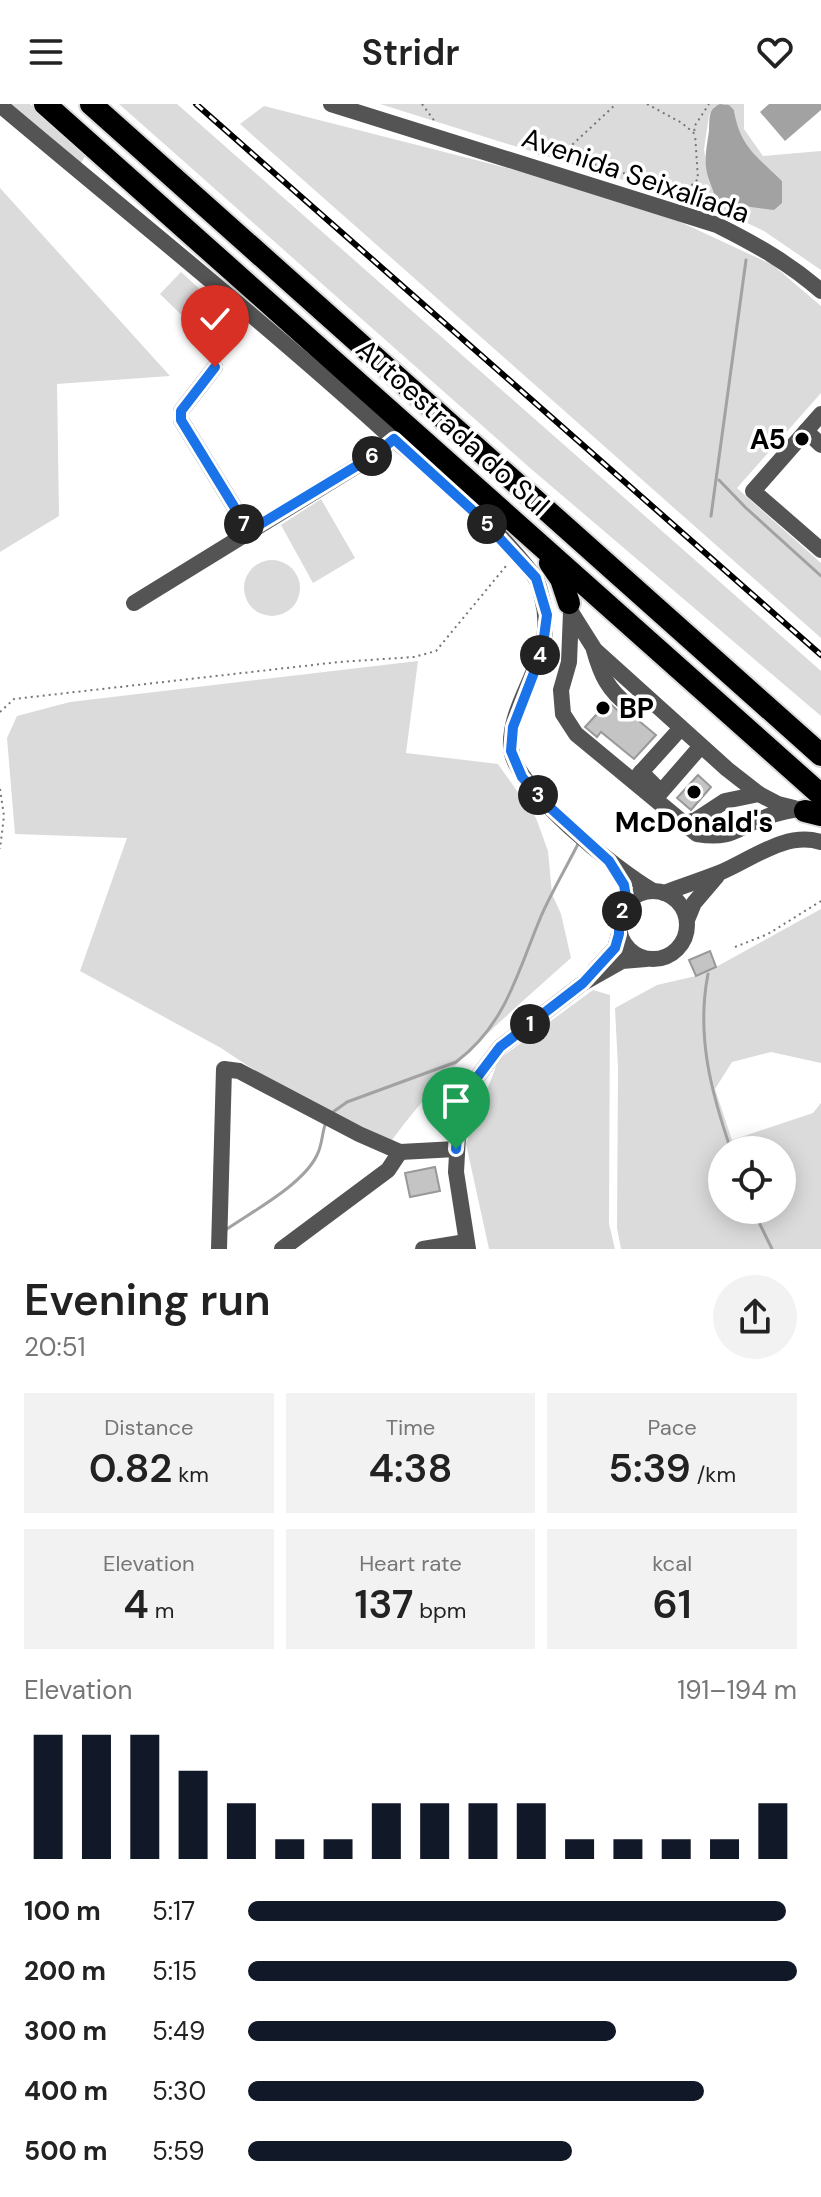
<!DOCTYPE html>
<meta charset="utf-8">
<style>
body{margin:0;font-family:"DM Sans",sans-serif;background:#f2f2f2;color:#222;height:100vh;display:flex;flex-direction:column;font-size:30px;white-space:nowrap}
*{box-sizing:border-box;margin:0}
p{font-size:26px;color:#767676}
.icon{flex:none;width:44px;height:44px;fill:none;stroke:currentColor;stroke-width:2;stroke-linecap:round;stroke-linejoin:round}
.map{position:relative;height:1145px;overflow:hidden}
.panel{display:flex;flex-direction:column;background:#fff;flex:1}
.panel>*{flex:none}
.tools{position:absolute;left:708px;top:1032px;display:grid;gap:16px}
.tools a{display:grid;place-items:center;width:88px;height:88px;border-radius:50%;background:#fff;box-shadow:0 4px 20px #0003;font-size:40px}
.pin{position:absolute;display:grid;place-items:center;width:68px;height:68px;color:#fff;margin:-82px -34px;border-radius:50% 50% 50% 0;rotate:-45deg;box-shadow:0 0 8px #0007}
.pin .icon{rotate:45deg}
.km{position:absolute;width:40px;height:40px;margin:-20px;border-radius:50%;background:#222;color:#fff;font-size:22px;line-height:40px;text-align:center}
.round{display:grid;place-items:center;flex:none;width:84px;height:84px;border-radius:42px;background:#f2f2f2}
.headline{display:flex;align-items:center;justify-content:space-between;height:136px;padding:0 24px}
h1{font-size:44px;font-weight:600;line-height:60px}
.metrics{display:grid;grid-template-columns:repeat(3,1fr);gap:12px;height:136px;padding:8px 24px}
.metrics div{display:grid;align-content:center;border-radius:0px;background:#f2f2f2;text-align:center}
.metrics b{font-size:40px;font-weight:600}
.metrics small{font-size:22px;font-weight:400}
.metrics p{font-size:22px}
.chart{height:224px;padding:16px 24px}
.chart p{display:flex;justify-content:space-between}
.chart svg{width:100%;height:144px;margin-top:8px;stroke:#111827;stroke-width:6}
ul{padding:0 24px;list-style:none;font-size:26px}
li{display:grid;grid-template-columns:128px 96px 1fr;align-items:center;height:60px}
li i{height:20px;border-radius:10px;background:#111827}
header{display:flex;justify-content:space-between;align-items:center;height:104px;padding:0 24px;background:#fff;font-size:36px;font-weight:600}
.map>svg:first-child{display:block}
.green{fill:#dbdbdb;fill-rule:evenodd}
.water{fill:#a2a2a2}
.lines{fill:none;stroke-linecap:round;stroke-linejoin:round}
.stream{stroke:#a2a2a2;stroke-width:3}
.building{fill:#c4c4c4;stroke:#989898;stroke-width:2}
.highway-casing{stroke:#dbdbdb;stroke-width:26}
.path{stroke:#767676;stroke-width:2;stroke-dasharray:2 4;stroke-linecap:butt}
.minor{stroke:#545454;stroke-width:16}
.highway{stroke:#000;stroke-width:22}
.rail-casing{stroke:#000;stroke-width:6}
.rail{stroke:#fff;stroke-width:3;stroke-dasharray:9;stroke-linecap:butt}
.route-casing{stroke:#fff;stroke-width:16}
.route{stroke:#1a73e8;stroke-width:10}
.poi-dot{fill:#000;stroke:#fff;stroke-width:3}
.labels{text-anchor:middle;stroke-width:7;stroke-linejoin:round;paint-order:stroke}
.street-label{font-size:28px;fill:#000;stroke:#fff}
.poi-label{font-size:28px;font-weight:bold;fill:#000;stroke:#fff;text-anchor:end}
</style>
<header><svg class="icon" aria-label="menu" viewBox="0 0 24 24"><path d="M4 6h16M4 12h16M4 18h16"/></svg>Stridr<svg class="icon" aria-label="heart" viewBox="0 0 24 24"><path d="M12 20l-8-8c-3-5 5-10 8-4 3-6 11-1 8 4z"/></svg></header>
<div class="map">
<svg width="821" height="1145" viewBox="0 0 821 1145">
<rect width="100%" height="100%" fill="#fff"/>
<g class="green">
<polygon points="8,0 30,0 86,50 80,61"/>
<polygon points="119,0 177,0 821,567 821,612 530,364"/>
<path d="M380 0H720L714 3 709 11 704 45 709 78 717 96 736 101 782 77C757 52 740 43 734 6L724 0H744V25L763 52 821 47V166L764 127 722 107Z"/>
<polygon points="264,2 542,73 676,116 773,161 821,202 821,289 737,384 821,459 821,534 240,20"/>
<polygon points="0,84 170,272 57,280 59,412 0,448"/>
<polygon points="181,168 227,210 204,233 160,190"/>
<polygon points="321,395 355,454 313,479 281,421"/>
<circle cx="272" cy="484" r="28"/>
<path d="M418 557 406 649 498 660 536 714 548 747 552 790 561 810 571 854C507 911 443 966 392 1036L292 991 221 944 80 867 127 734 15 730 7 634 17 612 70 598Z"/>
<path d="M821 805V959L771 948 732 958 715 985 732 1036 813 1009 821 999V1145H621L617 1124 618 964 615 904 657 881 696 872 716 863ZM722 1046H782V1106H722Z"/>
<polygon points="593,886 610,891 609,1120 615,1145 489,1145 466,1040 499,955"/>
</g>
<g class="water">
<path d="M720 0 729 1 734 6C740 43 757 52 782 77V99L774 106 736 101 717 96C703 65 704 59 709 27 710 16 707 5 720 0Z"/>
<polygon points="769,0 821,0 821,6 785,37 760,8"/>
</g>
<g class="lines">
<g class="stream">
<polyline points="719,376 746,404 821,472"/>
<polyline points="711,412 746,156"/>
<path d="M708 870C696 931 711 988 731 1046"/>
<path d="M333 1008 347 998 456 958C507 920 518 866 542 810 553 786 567 762 579 738"/>
<polyline points="753,1106 772,1145"/>
<path d="M224 1127C251 1108 303 1081 317 1051 322 1042 322 1030 325 1021"/>
</g>
</g>
<g class="building">
<polygon points="608,598 623,611 633,612 656,631 634,655 601,628 597,633 585,623"/>
<polygon points="698,671 711,683 691,706 677,694"/>
<polygon points="710,847 716,863 696,872 689,856"/>
<polygon points="435,1063 440,1087 410,1093 405,1069"/>
</g>
<g class="lines">
<g class="highway-casing">
<g id="highway">
<polyline points="45,0 821,691"/>
<polyline points="91,0 821,651"/>
<polyline points="550,459 561,475 569,499"/>
<polyline points="805,707 821,711"/>
</g>
</g>
<g class="path">
<polyline points="422,0 436,19"/>
<polyline points="647,0 682,19 695,30 694,23 709,0"/>
<polyline points="556,48 572,41 616,0"/>
<polyline points="539,51 539,43 649,77 688,85 698,75 695,30"/>
<polyline points="0,608 14,595 339,558 414,553 436,547 506,462"/>
<polyline points="0,685 4,712 0,745"/>
<polyline points="735,843 768,830 821,797"/>
</g>
<g class="minor">
<path d="M331 0 717 121C755 140 789 159 821 187"/>
<path d="M0 1C128 109 258 213 382 325 433 370 493 417 534 472 539 478 540 487 542 494 559 552 508 594 511 644 514 685 618 767 653 787"/>
<polyline points="215,263 181,307 181,316 249,427"/>
<polyline points="821,310 753,387 821,446"/>
<polyline points="806,327 821,341"/>
<polyline points="134,499 373,352 394,335"/>
<path d="M571 508 569 558 561 586 563 610 576 630 697 730C732 736 736 724 766 713 776 709 788 707 799 705"/>
<polyline points="571,508 595,546 727,665 759,690 778,700 794,704"/>
<path d="M594 546C601 571 608 586 629 602L647 594"/>
<polyline points="641,668 661,688 701,642"/>
<polyline points="634,676 681,624"/>
<polyline points="683,720 696,716 725,697 759,690"/>
<circle cx="653" cy="821" r="34"/>
<path d="M664 789C683 782 701 776 719 769 751 756 785 727 821 738"/>
<polyline points="687,816 694,799 717,772"/>
<polyline points="594,867 615,844 619,830"/>
<polyline points="219,1145 224,965 239,967 359,1030 400,1048 456,1045"/>
<polyline points="282,1145 388,1066 400,1048"/>
<polyline points="423,1145 466,1138"/>
<polyline points="468,1145 456,1068 460,996 500,943 583,879 622,857 646,855"/>
</g>
<use href="#highway" class="highway"/>
<g class="rail-casing">
<polyline id="rail" points="196,0 821,551"/>
</g>
<use href="#rail" class="rail"/>
</g>
<g class="lines">
<g class="route-casing">
<polyline id="route" points="215,263 181,307 181,316 249,427 373,352 394,335 482,415 536,474 547,511 542,548 513,623 511,647 522,673 545,699 609,757 624,781 627,799 619,817 619,830 615,844 583,879 500,943 460,996 456,1045"/>
</g>
<use href="#route" class="route"/>
</g>
<g class="poi-dot">
<circle cx="802" cy="335" r="8"/>
<circle cx="603" cy="604" r="8"/>
<circle cx="694" cy="688" r="8"/>
</g>
<g class="labels">
<g class="street-label">
<text transform="translate(636 71) rotate(19)" y="10">Avenida Seixalíada</text>
<text transform="translate(453 323) rotate(42)" y="10">Autoestrada do Sul</text>
</g>
<g class="poi-label">
<text x="786" y="345">A5</text>
<text x="619" y="614" text-anchor="start">BP</text>
<text x="694" y="728" text-anchor="middle">McDonald's</text>
</g>
</g>
</svg>
<div class="tools">
<a><svg class="icon" aria-label="locate" viewBox="0 0 24 24"><circle cx="12" cy="12" r="6"/><path d="M12 2v4M12 18v4M2 12h4M18 12h4"/></svg></a>
</div>
<div class="pin" style="left:456px;top:1045px;background:#1e9e55"><svg class="icon" aria-label="arrive" viewBox="0 0 24 24"><path d="M6 21V4h12l-3 4 3 4H6"/></svg></div>
<div class="pin" style="left:215px;top:263px;background:#d93025"><svg class="icon" aria-label="check" viewBox="0 0 24 24"><path d="M5 12l5 5 9-10"/></svg></div>
<b class="km" style="left:530px;top:920px">1</b>
<b class="km" style="left:622px;top:807px">2</b>
<b class="km" style="left:538px;top:691px">3</b>
<b class="km" style="left:540px;top:551px">4</b>
<b class="km" style="left:487px;top:420px">5</b>
<b class="km" style="left:372px;top:352px">6</b>
<b class="km" style="left:244px;top:420px">7</b>
</div>
<section class="panel">
<div class="headline"><div><h1>Evening run</h1><p>20:51</p></div><a class="round"><svg class="icon" aria-label="share" viewBox="0 0 24 24"><path d="M12 15V3M7 8l5-5 5 5M5 13v7h14v-7"/></svg></a></div>
<div class="metrics">
<div><p>Distance</p><b>0.82<small> km</small></b></div>
<div><p>Time</p><b>4:38</b></div>
<div><p>Pace</p><b>5:39<small> /km</small></b></div>
</div>
<div class="metrics">
<div><p>Elevation</p><b>4<small> m</small></b></div>
<div><p>Heart rate</p><b>137<small> bpm</small></b></div>
<div><p>kcal</p><b>61</b></div>
</div>
<div class="chart"><p><span>Elevation</span>191–194 m</p>
<svg viewBox="0 0 160 44" preserveAspectRatio="none"><path d="M5 44V6M15 44V6M25 44V6M35 44V17M45 44V27M55 44V38M65 44V38M75 44V27M85 44V27M95 44V27M105 44V27M115 44V38M125 44V38M135 44V38M145 44V38M155 44V27"/></svg>
</div>
<ul>
<li><b>100 m</b>5:17<i style="width:98%"></i></li>
<li><b>200 m</b>5:15<i style="width:100%"></i></li>
<li><b>300 m</b>5:49<i style="width:67%"></i></li>
<li><b>400 m</b>5:30<i style="width:83%"></i></li>
<li><b>500 m</b>5:59<i style="width:59%"></i></li>
</ul>
</section>
